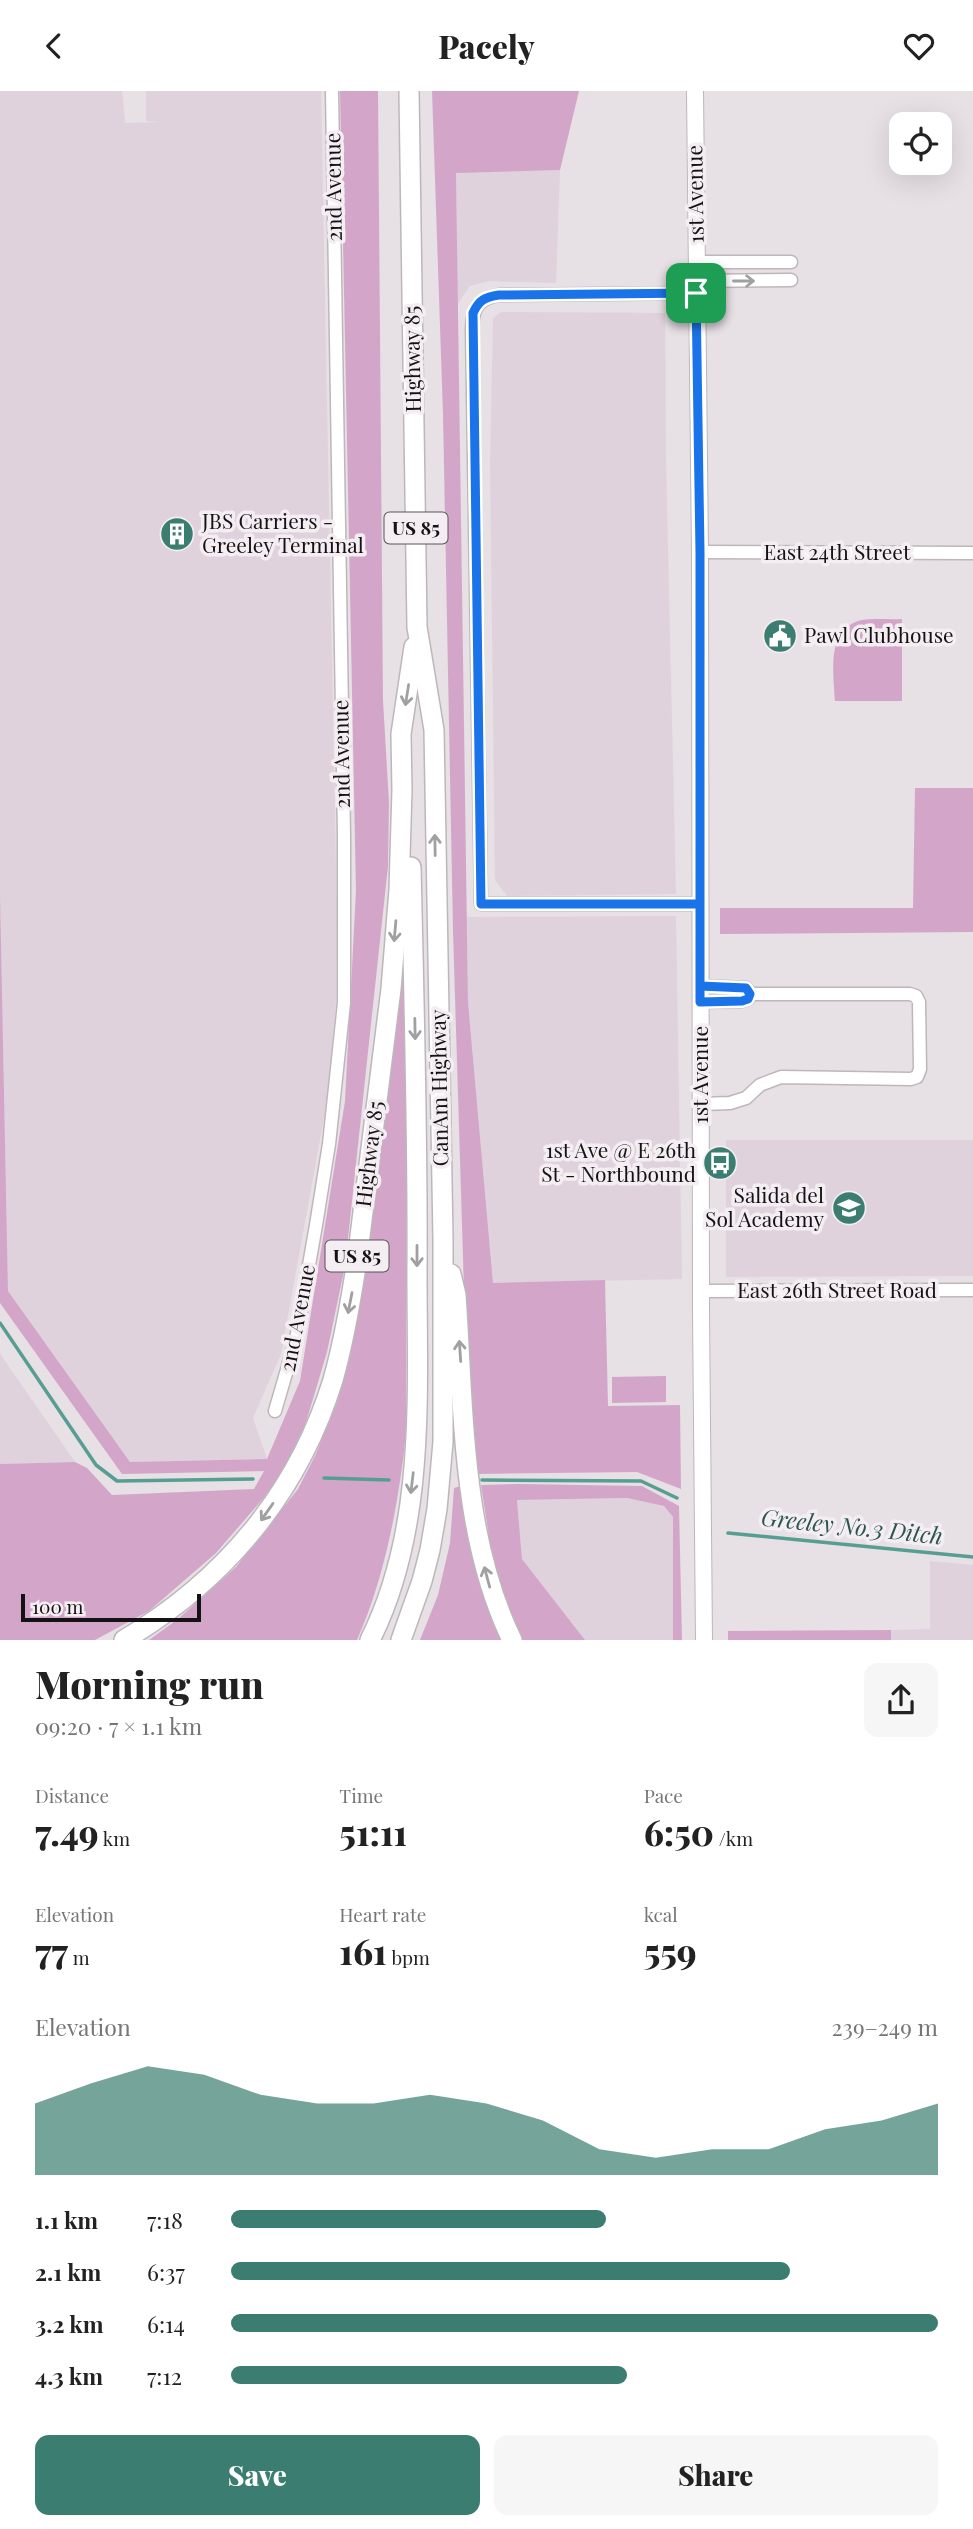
<!DOCTYPE html>
<meta charset="utf-8">
<style>
body{margin:0;font-family:"Playfair Display",serif;background:#f6f6f6;color:#222;height:100vh;display:flex;flex-direction:column;font-size:26px;white-space:nowrap}
*{box-sizing:border-box;margin:0}
p{font-size:23px;color:#767676}
.icon{flex:none;width:38px;height:38px;fill:none;stroke:currentColor;stroke-width:2;stroke-linecap:round;stroke-linejoin:round}
.map{position:relative;height:1549px;overflow:hidden}
.panel{display:flex;flex-direction:column;background:#fff;flex:1}
.panel>*{flex:none}
.buttons{position:absolute;left:889px;top:21px;display:grid;gap:14px}
.buttons a{display:grid;place-items:center;width:63px;height:63px;border-radius:14px;background:#fff;box-shadow:0 7px 28px #0002;font-size:35px}
.scale{position:absolute;left:21px;bottom:18px;width:180px;box-sizing:border-box;padding-left:7px;border:4px solid #141214;border-top:0;font-size:19px;line-height:24px;white-space:nowrap;color:#141214;-webkit-text-stroke:5px #f4edf2;paint-order:stroke}
.pin{position:absolute;display:grid;place-items:center;width:60px;height:60px;color:#fff;margin:-30px;border-radius:14px;box-shadow:0 4px 10px #0006}
.round{display:grid;place-items:center;flex:none;width:74px;height:74px;border-radius:14px;background:#f6f6f6}
.summary{display:flex;align-items:center;justify-content:space-between;height:119px;padding:0 35px}
h1{font-size:38px;font-weight:800;line-height:52px}
.stats{display:grid;grid-template-columns:repeat(3,1fr);gap:10px;height:119px;padding:7px 35px}
.stats div{display:grid;align-content:center}
.stats b{font-size:35px;font-weight:800}
.stats small{font-size:19px;font-weight:400}
.stats p{font-size:19px}
.chart{height:196px;padding:14px 35px}
.chart p{display:flex;justify-content:space-between}
.chart svg{width:100%;height:126px;margin-top:7px;fill:#3b7e71;opacity:.7}
.button{display:flex;gap:14px;margin-top:auto;padding:14px 35px}
.button a{flex:1;height:80px;border-radius:14px;background:#3b7e71;color:#fff;font-size:28px;font-weight:800;line-height:80px;text-align:center}
.button a+a{background:#f6f6f6;color:#222}
ul{padding:0 35px;list-style:none;font-size:23px}
li{display:grid;grid-template-columns:112px 84px 1fr;align-items:center;height:52px}
li i{height:18px;border-radius:9px;background:#3b7e71}
header{display:flex;justify-content:space-between;align-items:center;height:91px;padding:0 35px;background:#fff;font-size:32px;font-weight:800}
.map>svg:first-child{display:block}
.built{fill:#dfd2dc}
.green{fill:#d3a6c9}
.lines{fill:none;stroke-linecap:round;stroke-linejoin:round}
.stream{stroke:#569e91;stroke-width:3.5}
.minor-casing{stroke:#bdb7bc;stroke-width:15}
.major-casing{stroke:#bdb7bc;stroke-width:18}
.highway-casing{stroke:#bdb7bc;stroke-width:22}
.minor{stroke:#fff;stroke-width:12}
.major{stroke:#fff;stroke-width:16}
.highway{stroke:#fff;stroke-width:19}
.oneway{stroke:#a1a0a1}
.route-casing{stroke:#fff;stroke-width:14}
.route{stroke:#1a73e8;stroke-width:9}
.labels{text-anchor:middle;stroke-width:7;stroke-linejoin:round;paint-order:stroke}
.shield{fill:#f4edf2;stroke:#575457;stroke-width:2}
.shield-label{font-size:19px;font-weight:bold;fill:#141214}
.street-label{font-size:21px;fill:#141214;stroke:#f4edf2}
.poi-label{font-size:21px;fill:#141214;stroke:#f4edf2;text-anchor:start}
.water-label{font-size:23px;font-style:italic;fill:#29564d;stroke:#f4edf2}
</style>
<header><svg class="icon" aria-label="back" viewBox="0 0 24 24"><path d="M15 5l-7 7 7 7"/></svg>Pacely<svg class="icon" aria-label="heart" viewBox="0 0 24 24"><path d="M12 20l-8-8c-3-5 5-10 8-4 3-6 11-1 8 4z"/></svg></header>
<div class="map">
<svg width="973" height="1549" viewBox="0 0 973 1549">
<rect width="100%" height="100%" fill="#e7e0e5"/>
<g class="built">
<polygon points="0,0 122,0 125,32 162,31 146,30 146,0 321,0 337,830 336,912 327,1010 281,1263 253,1327 267,1368 130,1371 8,1200 0,801"/>
<polygon points="560,79 556,192 489,190 470,195 457,214 456,81"/>
<polygon points="501,221 665,222 666,372 676,803 507,805 495,789 490,373 493,227"/>
<polygon points="676,825 682,1188 493,1192 468,911 467,826"/>
<polygon points="726,1049 973,1049 973,1185 726,1186"/>
<polygon points="0,1261 3,1267 75,1371 0,1373"/>
<polygon points="627,1407 664,1415 673,1426 673,1549 585,1549 522,1468 517,1409"/>
<polygon points="930,1470 973,1474 973,1549 891,1549 891,1539 930,1538"/>
</g>
<g class="green">
<polygon points="340,0 378,0 383,609 389,712 388,775 345,1175 327,1261 304,1338 282,1381 267,1403 216,1462 149,1520 95,1549 0,1549 0,1373 75,1371 87,1377 112,1404 254,1398 264,1380 122,1383 0,1212 0,801 8,1200 130,1371 267,1368 300,1290 345,1010 356,800"/>
<polygon points="432,0 579,0 560,79 456,82 468,911 493,1192 605,1189 608,1315 680,1314 681,1398 637,1381 478,1383 465,1232 453,840 443,323"/>
<path d="M902 528V610H835C834 582 825 537 862 529 875 527 889 529 902 528Z"/>
<polygon points="915,697 973,697 973,841 720,843 720,817 913,817"/>
<path d="M401 888 406 890V1342C399 1411 385 1486 357 1549H149L178 1528 236 1476 298 1398 315 1365 338 1309 363 1196Z"/>
<polygon points="666,1285 666,1311 612,1312 612,1286"/>
<polygon points="518,1393 642,1395 679,1415 682,1549 673,1549 673,1426 664,1415 627,1407 517,1409 522,1468 585,1549 521,1549 494,1478 481,1394"/>
<path d="M461 1395C470 1447 477 1500 501 1549H420L438 1504 450 1452 454 1397Z"/>
<polygon points="891,1539 891,1549 728,1549 728,1540"/>
</g>
<g class="lines">
<g class="stream">
<polyline points="0,1232 96,1374 117,1390 253,1388"/>
<polyline points="324,1387 389,1389"/>
<polyline points="482,1389 641,1390 677,1407"/>
<polyline points="728,1442 973,1466"/>
</g>
<g class="minor-casing">
<g id="minor">
<polyline points="696,171 791,171"/>
<polyline points="696,190 791,189"/>
<path d="M697 202 499 204C478 208 473 216 472 237L481 813H700"/>
<polyline points="700,461 973,462"/>
<polyline points="700,895 746,897 750,903 748,908 742,910 700,911"/>
<polyline points="702,1013 730,1012 746,1007 760,994 781,986 911,988 917,986 920,978 919,911 916,905 910,903 750,903"/>
<polyline points="701,1200 973,1199"/>
<polyline points="275,1320 296,1248 316,1134 329,1053 344,912 344,745 332,0"/>
</g>
</g>
<g class="major-casing">
<polyline id="major" points="695,0 700,461 701,1220 704,1549"/>
</g>
<g class="highway-casing">
<g id="highway">
<path d="M451 1183 456 1204C464 1319 461 1444 512 1549"/>
<path d="M124 1549C225 1489 298 1402 333 1289 344 1250 351 1209 357 1169L391 898 399 799 402 699 401 643 414 556"/>
<path d="M370 1549C426 1438 417 1305 417 1184 418 1048 414 912 411 776"/>
<polyline points="401,1549 422,1490 430,1459 437,1418 443,1351 443,1148 434,639 417,536 409,0"/>
</g>
</g>
<use href="#minor" class="minor"/>
<use href="#major" class="major"/>
<use href="#highway" class="highway"/>
</g>
<defs><path id="oneway-shaft" d="M-6 0H5M1.5-3L5.5 0L1.5 3" fill="none" stroke-width="1.6" stroke-linecap="round" stroke-linejoin="round" transform="scale(1.75)"/></defs>
<g class="oneway">
<use href="#oneway-shaft" transform="translate(744 190)"/>
<use href="#oneway-shaft" transform="translate(407 604) rotate(99)"/>
<use href="#oneway-shaft" transform="translate(435 754) rotate(-91)"/>
<use href="#oneway-shaft" transform="translate(395 840) rotate(95)"/>
<use href="#oneway-shaft" transform="translate(415 938) rotate(89)"/>
<use href="#oneway-shaft" transform="translate(417 1165) rotate(90)"/>
<use href="#oneway-shaft" transform="translate(350 1212) rotate(101)"/>
<use href="#oneway-shaft" transform="translate(460 1260) rotate(-94)"/>
<use href="#oneway-shaft" transform="translate(412 1392) rotate(97)"/>
<use href="#oneway-shaft" transform="translate(267 1421) rotate(125)"/>
<use href="#oneway-shaft" transform="translate(487 1486) rotate(-105)"/>
</g>
<g class="lines">
<g class="route-casing">
<path id="route" d="M696 202 499 204C485 206 479 209 473 222L481 813H700V911L742 910 748 908 750 903 746 897 700 895V461L696 202"/>
</g>
<use href="#route" class="route"/>
</g>
<defs>
<g id="building-disc" transform="scale(1.75)"><circle r="9.5" fill="#3b7e71" stroke="#f4edf2"/><path d="M-4-6H4V6H1V3H-1V6H-4ZM-2.5-4.3h1.7v1.8h-1.7ZM.8-4.3h1.7v1.8H.8ZM-2.5-1h1.7V.8h-1.7ZM.8-1h1.7V.8H.8Z" fill="#fff"/></g>
<g id="civic-disc" transform="scale(1.75)"><circle r="9.5" fill="#3b7e71" stroke="#f4edf2"/><path d="M-.6-6.5H3V-4.5H.6V-3L4-1V1h2V6H-6V1h2V-1L-.6-3ZM-1.2 2.5V6h2.4V2.5Z" fill="#fff"/></g>
<g id="bus-disc" transform="scale(1.75)"><circle r="9.5" fill="#3b7e71" stroke="#f4edf2"/><path d="M-5-6H5V4H4V6H2V4H-2V6H-4V4H-5ZM-3.5-4V0h7V-4ZM-3.5 1.2v1.5H-2V1.2ZM2 1.2v1.5H3.5V1.2Z" fill="#fff"/></g>
<g id="school-disc" transform="scale(1.75)"><circle r="9.5" fill="#3b7e71" stroke="#f4edf2"/><path d="M0-5L7-2L0 1L-7-2ZM-4 1L0 2.5L4 1V4Q0 6-4 4Z" fill="#fff"/></g>
</defs>
<g fill-rule="evenodd">
<use href="#building-disc" x="177" y="443"/>
<use href="#civic-disc" x="780" y="545"/>
<use href="#bus-disc" x="720" y="1072"/>
<use href="#school-disc" x="849" y="1117"/>
</g>
<g class="labels">
<g class="shield">
<rect x="384.5" y="421.5" width="63" height="31" rx="5"/>
<rect x="325.5" y="1149.5" width="63" height="31" rx="5"/>
</g>
<g class="shield-label">
<text x="416" y="444">US 85</text>
<text x="357" y="1172">US 85</text>
</g>
<g class="street-label">
<text transform="translate(334 96) rotate(-91)" y="7">2nd Avenue</text>
<text transform="translate(696 103) rotate(-91)" y="7">1st Avenue</text>
<text transform="translate(413 268) rotate(-91)" y="7">Highway 85</text>
<text x="837" y="469">East 24th Street</text>
<text transform="translate(342 663) rotate(-91)" y="7">2nd Avenue</text>
<text transform="translate(701 984) rotate(-90)" y="7">1st Avenue</text>
<text transform="translate(440 997) rotate(-91)" y="7">CanAm Highway</text>
<text transform="translate(370 1063) rotate(-83)" y="7">Highway 85</text>
<text x="837" y="1207">East 26th Street Road</text>
<text transform="translate(298 1227) rotate(-79)" y="7">2nd Avenue</text>
</g>
<g class="poi-label">
<text x="202" y="438">JBS Carriers -<tspan x="202" dy="24">Greeley Terminal</tspan></text>
<text x="804" y="552">Pawl Clubhouse</text>
<text x="696" y="1067" text-anchor="end">1st Ave @ E 26th<tspan x="696" dy="24">St - Northbound</tspan></text>
<text x="824" y="1112" text-anchor="end">Salida del<tspan x="824" dy="24">Sol Academy</tspan></text>
</g>
<g class="water-label">
<text transform="translate(852 1436) rotate(6)" y="8">Greeley No.3 Ditch</text>
</g>
</g>
</svg>
<div class="buttons">
<a><svg class="icon" aria-label="locate" viewBox="0 0 24 24"><circle cx="12" cy="12" r="6"/><path d="M12 2v4M12 18v4M2 12h4M18 12h4"/></svg></a>
</div>
<div class="scale">100 m</div>
<div class="pin" style="left:696px;top:202px;background:#1e9e55"><svg class="icon" aria-label="arrive" viewBox="0 0 24 24"><path d="M6 21V4h12l-3 4 3 4H6"/></svg></div>
</div>
<section class="panel">
<div class="summary"><div><h1>Morning run</h1><p>09:20 · 7 × 1.1 km</p></div><a class="round"><svg class="icon" aria-label="share" viewBox="0 0 24 24"><path d="M12 15V3M7 8l5-5 5 5M5 13v7h14v-7"/></svg></a></div>
<div class="stats">
<div><p>Distance</p><b>7.49<small> km</small></b></div>
<div><p>Time</p><b>51:11</b></div>
<div><p>Pace</p><b>6:50<small> /km</small></b></div>
</div>
<div class="stats">
<div><p>Elevation</p><b>77<small> m</small></b></div>
<div><p>Heart rate</p><b>161<small> bpm</small></b></div>
<div><p>kcal</p><b>559</b></div>
</div>
<div class="chart"><p><span>Elevation</span>239–249 m</p>
<svg viewBox="0 0 160 44" preserveAspectRatio="none"><path d="M0 44V19L10 12L20 6L30 9L40 16L50 19L60 19L70 16L80 19L90 25L100 35L110 38L120 35L130 35L140 28L150 25L160 19V44z"/></svg>
</div>
<ul>
<li><b>1.1 km</b>7:18<i style="width:53%"></i></li>
<li><b>2.1 km</b>6:37<i style="width:79%"></i></li>
<li><b>3.2 km</b>6:14<i style="width:100%"></i></li>
<li><b>4.3 km</b>7:12<i style="width:56%"></i></li>
</ul>
<div class="button"><a>Save</a><a>Share</a></div>
</section>
